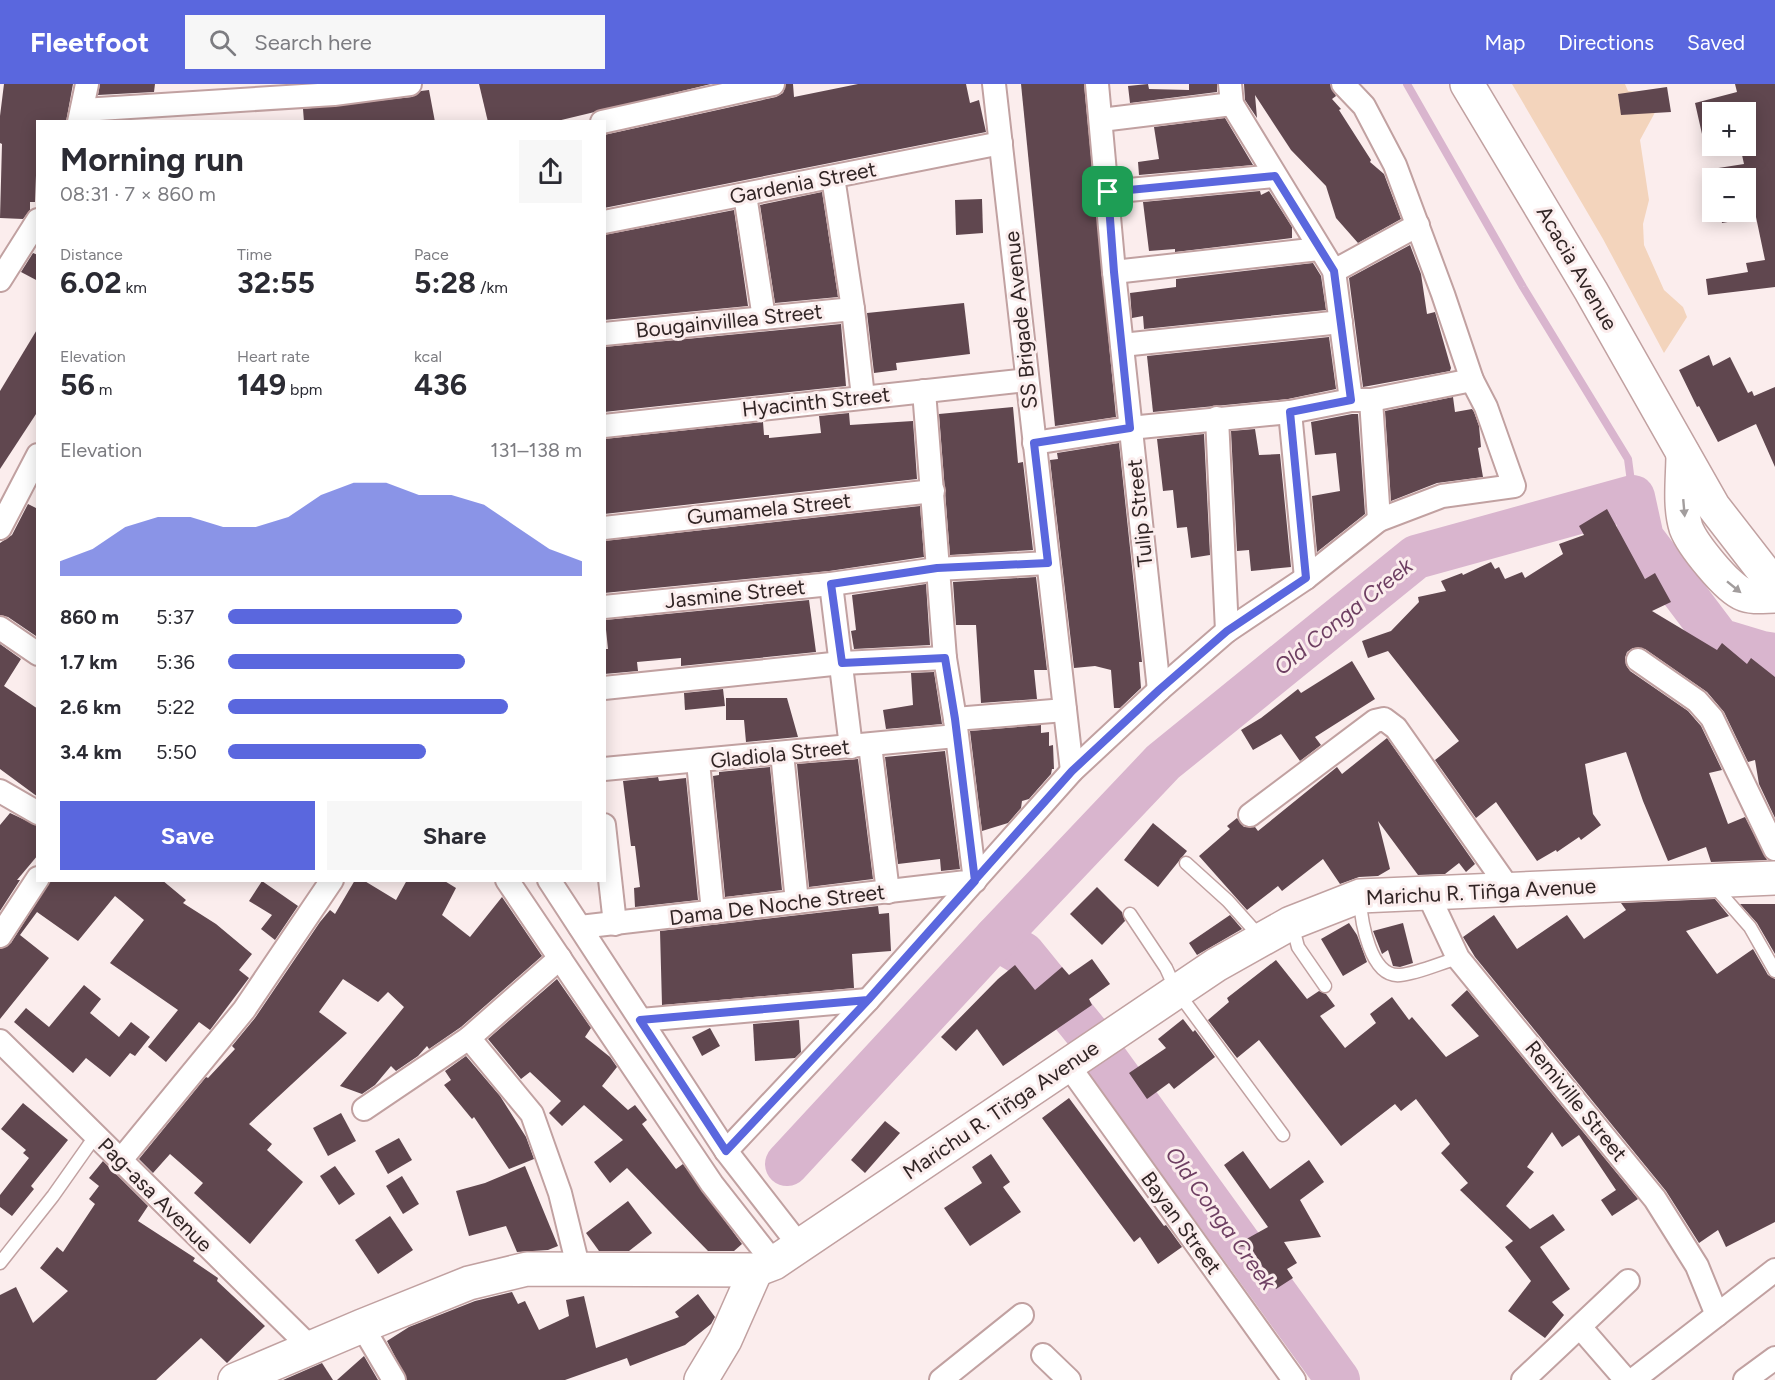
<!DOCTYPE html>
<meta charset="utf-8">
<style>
body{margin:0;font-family:Figtree,sans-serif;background:#f7f7f7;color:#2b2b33;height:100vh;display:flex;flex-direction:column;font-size:22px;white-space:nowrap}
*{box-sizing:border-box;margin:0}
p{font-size:20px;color:#7c7c81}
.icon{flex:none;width:33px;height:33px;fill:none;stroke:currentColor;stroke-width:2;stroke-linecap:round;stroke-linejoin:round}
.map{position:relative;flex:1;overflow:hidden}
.drawer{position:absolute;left:36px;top:36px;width:570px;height:762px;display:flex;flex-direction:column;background:#fff;border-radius:0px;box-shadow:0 3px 15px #0003}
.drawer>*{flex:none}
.fabs{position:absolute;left:1702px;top:18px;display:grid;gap:12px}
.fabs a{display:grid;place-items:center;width:54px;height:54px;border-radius:0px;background:#fff;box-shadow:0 3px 15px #0003;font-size:30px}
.pin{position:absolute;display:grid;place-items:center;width:51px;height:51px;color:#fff;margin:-26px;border-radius:12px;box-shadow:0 3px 9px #0006}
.round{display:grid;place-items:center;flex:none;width:63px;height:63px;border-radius:0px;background:#f7f7f7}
.headline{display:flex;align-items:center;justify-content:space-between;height:102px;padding:0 24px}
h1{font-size:33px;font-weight:700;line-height:45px}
.stats{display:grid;grid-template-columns:repeat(3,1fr);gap:9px;height:102px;padding:6px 24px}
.stats div{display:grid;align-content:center}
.stats b{font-size:30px;font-weight:700}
.stats small{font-size:16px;font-weight:400}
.stats p{font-size:16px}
.chart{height:168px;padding:12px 24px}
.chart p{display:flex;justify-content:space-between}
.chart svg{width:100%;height:108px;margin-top:6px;fill:#5a67de;opacity:.7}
.cta{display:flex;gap:12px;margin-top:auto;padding:12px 24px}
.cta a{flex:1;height:69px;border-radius:0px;background:#5a67de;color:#fff;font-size:24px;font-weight:700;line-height:69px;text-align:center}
.cta a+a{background:#f7f7f7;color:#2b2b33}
ul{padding:0 24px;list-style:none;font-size:20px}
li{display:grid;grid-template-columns:96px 72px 1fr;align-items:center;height:45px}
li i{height:15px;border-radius:8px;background:#5a67de}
header{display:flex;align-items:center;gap:36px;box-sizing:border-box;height:84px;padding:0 30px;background:#5a67de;color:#fff}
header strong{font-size:28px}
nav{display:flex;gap:33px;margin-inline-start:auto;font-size:21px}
.search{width:420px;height:54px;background:#f7f7f7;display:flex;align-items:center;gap:15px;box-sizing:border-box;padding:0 21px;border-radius:0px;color:#7c7c81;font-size:22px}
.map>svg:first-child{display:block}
.green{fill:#f3d4bc}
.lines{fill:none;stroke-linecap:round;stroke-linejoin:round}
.stream{stroke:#d9b5ce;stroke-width:8}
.river{stroke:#d9b5ce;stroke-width:44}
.building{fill:#60474f}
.lane-casing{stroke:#c1a1a1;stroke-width:15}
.street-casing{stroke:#c1a1a1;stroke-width:26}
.secondary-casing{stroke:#c1a1a1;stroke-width:36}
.lane{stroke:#fff;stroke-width:12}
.street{stroke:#fff;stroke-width:22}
.secondary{stroke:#fff;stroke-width:33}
.oneway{fill:#a29d9d}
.route-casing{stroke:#fff;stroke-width:12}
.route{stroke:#5a67de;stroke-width:8}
.labels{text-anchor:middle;stroke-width:6;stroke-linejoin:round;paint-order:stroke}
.street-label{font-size:21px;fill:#312525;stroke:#fbeded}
.water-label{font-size:22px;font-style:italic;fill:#6e3f62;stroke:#fbeded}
</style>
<header>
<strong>Fleetfoot</strong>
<div class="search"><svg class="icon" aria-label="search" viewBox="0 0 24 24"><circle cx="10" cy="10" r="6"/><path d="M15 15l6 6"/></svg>Search here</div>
<nav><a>Map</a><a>Directions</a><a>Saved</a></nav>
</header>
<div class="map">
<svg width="1775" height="1296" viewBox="0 0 1775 1296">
<rect width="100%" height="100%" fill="#fbeded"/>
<polygon class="green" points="1512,0 1625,0 1628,7 1665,10 1640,56 1649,116 1643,140 1644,161 1664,206 1683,223 1687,233 1664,269 1603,155"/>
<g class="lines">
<polyline class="stream" points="1407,0 1523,203 1628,375 1633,413"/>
<g class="river">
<polyline points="996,854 1023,870 1089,951"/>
<polyline points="1104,973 1338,1296"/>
<polyline points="787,1080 996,854 1163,678 1416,473 1633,413 1642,454 1719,556 1762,569 1775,571"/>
</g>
</g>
<g class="building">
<polygon points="4,0 73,0 66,38 38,38 35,118 30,118 30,126 23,135 0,134 2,60 0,59 0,32"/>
<polygon points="100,0 155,0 154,8 98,11"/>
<polygon points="479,0 711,0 553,38 488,38"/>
<polygon points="786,0 793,0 794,13 858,0 966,0 970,19 979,16 986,48 604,124 604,51 776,13 783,9"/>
<polygon points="1021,0 1084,0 1116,333 1055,342"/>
<polygon points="1148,0 1149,5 1189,6 1189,0 1217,0 1217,8 1130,19 1128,2"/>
<polygon points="1244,0 1330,0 1336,12 1332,15 1341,25 1339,26 1371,76 1370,78 1384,90 1401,135 1358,159 1336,134 1326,102 1291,66 1255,11 1257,34 1245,16"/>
<polygon points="1735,0 1775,0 1775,203 1708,211 1706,195 1748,188 1746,179 1765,176 1756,133 1722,139 1720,128 1746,128 1746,94 1714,94 1712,85 1744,80 1740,62 1746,62 1746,28 1713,28 1713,48 1702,50 1695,19 1737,8"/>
<polygon points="1667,3 1671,28 1621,31 1618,10"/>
<polygon points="429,6 435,38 304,38 303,25 412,13 421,7"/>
<polygon points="1225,34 1253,81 1139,91 1138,78 1159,75 1154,43"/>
<polygon points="1260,107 1261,111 1269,107 1292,143 1292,154 1175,168 1175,165 1149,167 1143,118"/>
<polygon points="822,108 838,213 775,219 760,121"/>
<polygon points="982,115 983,149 956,151 955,116"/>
<polygon points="734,126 748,222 604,236 604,151"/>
<polygon points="1410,161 1421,190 1427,230 1435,228 1451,284 1450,287 1363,303 1349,194"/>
<polygon points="33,169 38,171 38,197 21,188"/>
<polygon points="1313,179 1321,192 1326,226 1144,245 1143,232 1132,234 1130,209 1176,203 1176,195"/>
<polygon points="964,219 970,270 896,279 897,286 874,289 867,229"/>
<polygon points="841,240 846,302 604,328 604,263"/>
<polygon points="38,244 38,327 0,385 0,307"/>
<polygon points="1329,253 1336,305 1288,315 1153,328 1147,272"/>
<polygon points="1709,271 1713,282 1730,273 1748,309 1752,307 1754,312 1775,303 1775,383 1756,340 1718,358 1699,322 1697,323 1679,286"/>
<polygon points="1453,313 1455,328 1472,325 1474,328 1479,342 1481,363 1478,364 1483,393 1437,399 1391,417 1385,327"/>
<polygon points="1013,323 1018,379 1023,378 1033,466 950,471 939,330"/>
<polygon points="849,329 850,341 913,337 917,395 604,430 604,355 763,338 764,351 769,351 769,354 821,349 819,332"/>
<polygon points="1352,330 1358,330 1365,430 1317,468 1312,412 1340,407 1336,369 1315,371 1311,338"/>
<polygon points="1255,345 1259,371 1280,370 1291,483 1251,487 1249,466 1237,467 1231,347"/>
<polygon points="1204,350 1210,471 1191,474 1187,443 1177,444 1173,406 1163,407 1157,355"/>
<polygon points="1119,359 1142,578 1139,578 1141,604 1120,624 1114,624 1111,586 1095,582 1074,584 1050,376 1058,375 1057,369"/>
<polygon points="28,420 38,425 36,552 8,533 0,531 0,459 12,451"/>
<polygon points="920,422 924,473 829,487 604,509 604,457"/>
<polygon points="1607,425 1645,495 1655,489 1671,518 1652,527 1717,566 1722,559 1747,580 1751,574 1775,593 1775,734 1759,700 1755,676 1748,678 1724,628 1707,608 1645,565 1633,564 1627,568 1625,574 1626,581 1630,587 1688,627 1701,642 1722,686 1709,689 1728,740 1745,733 1767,776 1711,778 1706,763 1668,777 1643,717 1626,668 1585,680 1593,730 1601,741 1581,756 1579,753 1557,768 1556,766 1537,777 1496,718 1476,734 1435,676 1459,657 1388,567 1368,574 1362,557 1391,547 1419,518 1418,513 1446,507 1441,497 1462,489 1463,491 1491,478 1495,485 1499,483 1505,495 1522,488 1525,494 1563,470 1559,460 1584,451 1579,442"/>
<polygon points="1036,493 1047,586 1034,586 1037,615 981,619 976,541 956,541 953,498"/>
<polygon points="926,500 930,561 854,565 851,547 856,546 852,511"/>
<polygon points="809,516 816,568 681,582 681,574 637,578 638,587 604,590 604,565 608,565 605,536"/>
<polygon points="0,560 21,575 4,602 38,625 38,713 0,685"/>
<polygon points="1352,577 1375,615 1315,653 1321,661 1300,677 1281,650 1253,666 1241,646 1261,634 1298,605 1301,609"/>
<polygon points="934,588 942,640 886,645 883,626 913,621 911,589"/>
<polygon points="723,605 725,622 685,626 684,609"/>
<polygon points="726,614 787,614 798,653 746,658 744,636 726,636"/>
<polygon points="1041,641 1041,649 1049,648 1049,662 1053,661 1054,685 1052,685 1051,690 1029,715 1022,717 1021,724 1008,739 982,747 970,647"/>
<polygon points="1387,654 1475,780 1466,788 1459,779 1445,790 1418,791 1378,737 1390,785 1378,792 1359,793 1340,800 1323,775 1282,807 1278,802 1247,826 1199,772 1230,745 1227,742 1237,734 1244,743 1255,743 1258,747 1337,683 1342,690"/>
<polygon points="945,667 960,785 941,787 940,775 898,780 885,673"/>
<polygon points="858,675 873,795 809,803 797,680"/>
<polygon points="770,683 782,806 725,813 713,692 719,691 719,688"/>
<polygon points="658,693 659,697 686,694 698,816 635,823 634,804 640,803 635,762 631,762 623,697"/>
<polygon points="10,729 38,742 38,771 17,796 20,796 0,827 0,741"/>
<polygon points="1153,739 1187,767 1158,803 1124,776"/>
<polygon points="51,796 162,796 186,816 183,819 216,840 252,870 239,886 249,894 210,946 199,938 166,978 148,963 178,926 110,879 144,836 115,812 78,857 37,828 20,851 49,874 0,935 0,865 11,859"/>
<polygon points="355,796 363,796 396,816 407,796 443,796 456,804 442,831 470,853 502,813 542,872 461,943 429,965 427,962 418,972 396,987 391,982 375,1001 362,1010 340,1002 404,923 388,908 378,918 343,895 319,928 347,949 249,1040 272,1060 267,1066 303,1098 250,1160 194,1109 203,1099 170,1070 153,1089 139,1075 206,993 208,994 235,965 232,962 255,934 320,838 330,826 335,830"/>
<polygon points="262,797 298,822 275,856 261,845 272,831 249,817"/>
<polygon points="1097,803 1122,828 1125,837 1102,861 1070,830"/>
<polygon points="1715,815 1729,832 1686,847 1717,890 1753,865 1768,891 1775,895 1775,1138 1726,1163 1718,1146 1699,1159 1666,1107 1475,873 1463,853 1494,831 1517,865 1567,831 1584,855 1626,826 1621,819"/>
<polygon points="1740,820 1775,820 1775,870 1757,839"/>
<polygon points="878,822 879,830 889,829 891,867 852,870 854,904 662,921 660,847"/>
<polygon points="1230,831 1242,845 1197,871 1189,859"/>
<polygon points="1349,839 1357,851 1367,878 1343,892 1321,855"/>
<polygon points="1403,839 1413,879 1400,883 1393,882 1388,866 1382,870 1373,847"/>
<polygon points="1092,875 1110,900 1089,915 1092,921 1003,982 977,945 956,967 941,953 998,895 1015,881 1035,906 1062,883 1069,891"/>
<polygon points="1276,876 1307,915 1319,907 1326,910 1335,922 1320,932 1345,964 1376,939 1370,930 1392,913 1409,936 1412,933 1446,973 1479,952 1451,921 1467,906 1638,1115 1612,1132 1601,1116 1616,1106 1579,1051 1562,1063 1552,1048 1527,1083 1534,1088 1506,1122 1530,1145 1553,1130 1565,1146 1540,1163 1570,1205 1552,1218 1564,1231 1545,1254 1508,1227 1531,1197 1505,1163 1513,1157 1460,1106 1468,1099 1441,1069 1450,1060 1416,1015 1401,1027 1395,1020 1341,1062 1259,956 1237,974 1208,936 1229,918 1227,914"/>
<polygon points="557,895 591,944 585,953 610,973 617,983 602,1002 628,1026 635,1021 647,1036 642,1040 676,1085 683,1080 742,1160 734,1167 708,1167 627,1084 610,1099 594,1078 623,1056 584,1021 562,1042 549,1029 561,1017 530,988 521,995 488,955"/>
<polygon points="84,901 101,915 90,929 119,953 131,938 150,953 135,972 130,969 110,993 86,974 73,989 14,938 26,924 49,943"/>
<polygon points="1183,935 1193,948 1195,946 1215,973 1174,1005 1169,999 1147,1015 1129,989 1166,964 1158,955"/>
<polygon points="799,936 801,968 795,974 755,977 753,940"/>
<polygon points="710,944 720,962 702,972 692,953"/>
<polygon points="466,972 500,1012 526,1053 534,1075 509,1085 474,1033 472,1035 444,1001 451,996 445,987"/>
<polygon points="1069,1014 1164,1142 1166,1141 1182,1163 1158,1180 1140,1153 1134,1158 1042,1034"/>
<polygon points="23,1019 68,1056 31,1102 34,1105 12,1132 0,1123 0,1111 29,1074 23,1069 26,1066 1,1045"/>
<polygon points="341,1029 356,1057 328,1072 313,1044"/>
<polygon points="885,1037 900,1049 865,1089 851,1076"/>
<polygon points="399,1054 412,1076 388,1090 375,1067"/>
<polygon points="1243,1067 1270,1105 1309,1076 1324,1098 1300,1116 1321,1153 1284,1158 1297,1179 1287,1185 1293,1194 1276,1205 1250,1162 1232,1163 1268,1143 1224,1081"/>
<polygon points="991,1070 1010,1098 1003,1103 1021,1128 970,1162 944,1124 982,1099 972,1083"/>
<polygon points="103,1077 148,1122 138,1137 195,1174 193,1177 218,1194 217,1197 265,1242 227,1279 201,1254 156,1296 0,1296 0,1211 16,1203 33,1239 68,1207 40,1184 57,1163 63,1168 95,1120 89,1115 99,1102 89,1094"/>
<polygon points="335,1082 355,1110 339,1121 320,1092"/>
<polygon points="525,1082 558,1162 548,1166 517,1168 506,1142 469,1152 456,1107 485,1099"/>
<polygon points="402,1092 419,1120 403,1130 386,1102"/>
<polygon points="628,1117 652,1149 629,1167 599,1167 586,1149"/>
<polygon points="390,1132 413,1166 378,1190 355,1156"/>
<polygon points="512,1208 518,1220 525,1217 539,1246 569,1232 566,1216 584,1212 596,1264 679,1233 675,1228 698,1210 715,1233 711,1240 685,1261 630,1282 627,1274 565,1296 407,1296 387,1257 409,1243 475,1217"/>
<polygon points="364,1272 378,1296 337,1296"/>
<polygon points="322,1279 333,1296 283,1296"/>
</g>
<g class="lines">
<g class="lane-casing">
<g id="lane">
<polyline points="1186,779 1228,817 1262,855"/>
<polyline points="1714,802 1750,843 1775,887"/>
<path d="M1360 815C1361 836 1370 894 1400 891 1419 889 1440 879 1458 874"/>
<polyline points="1130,830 1166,884 1176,906 1283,1051"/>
<polyline points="1292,840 1298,863 1325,902"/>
<polyline points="0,1179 53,1112 96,1051"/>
</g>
</g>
<g class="street-casing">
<g id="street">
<polyline points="994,0 1072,687"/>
<polyline points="1097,0 1114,188 1159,606"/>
<polyline points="1230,0 1232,20 1334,187 1351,316"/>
<polyline points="83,26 334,10 410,0"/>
<polyline points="1101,36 1232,20"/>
<polyline points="79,38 87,0"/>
<polyline points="602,38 773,0"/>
<polyline points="833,93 853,225 863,313"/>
<polyline points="1108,108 1275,92"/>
<polyline points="745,111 764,234"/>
<polyline points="604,138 1001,59"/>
<polyline points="1334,187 1418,141"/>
<polyline points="1114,188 1319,165"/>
<polyline points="0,196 38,136"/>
<polyline points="604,250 853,225"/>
<polyline points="1122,261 1341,238"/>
<polyline points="1371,316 1379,436"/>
<polyline points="1290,328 1306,494"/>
<polyline points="1217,334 1227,547"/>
<polyline points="604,342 1027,296"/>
<polyline points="1034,359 1130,344 1290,328 1351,316 1371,316 1472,296"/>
<polyline points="0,444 38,371"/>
<polyline points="604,444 933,407"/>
<polyline points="831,500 851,663"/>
<polyline points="604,523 831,500 937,485 1048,479"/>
<polyline points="0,544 38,570"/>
<polyline points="1638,576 1697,617 1712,634 1775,765"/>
<polyline points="604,604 842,579 945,574"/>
<polyline points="955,635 1065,626"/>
<polyline points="870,661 888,808"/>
<polyline points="782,669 797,818"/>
<polyline points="698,678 713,828"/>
<polyline points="604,685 956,652"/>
<polyline points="0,707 38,729"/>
<polyline points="1250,731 1375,637 1384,635 1396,644 1510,806"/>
<polyline points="604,741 615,840"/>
<polyline points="507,796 712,1100 774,1179"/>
<polyline points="549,796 726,1067 799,1161"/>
<polyline points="1427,808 1458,874 1655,1115 1697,1182 1717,1231"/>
<polyline points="580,843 975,797 955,635 945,574 924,307"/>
<polyline points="0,852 38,794"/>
<polyline points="641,936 868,916"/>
<polyline points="469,954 532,1030 560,1109 579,1186"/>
<polyline points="0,957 311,1264"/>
<polyline points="1068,981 1294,1296"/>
<polyline points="364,1025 469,954 560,874"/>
<polyline points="726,1067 868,916 1072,687 1159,606 1227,547 1306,494 1379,436 1442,412 1514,402 1486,323 1472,296 1443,210 1395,81 1364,22 1343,0"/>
<polyline points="120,1077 244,926 332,796"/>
<polyline points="362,1242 394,1296"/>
<polyline points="1580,1243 1626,1296"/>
<polyline points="1043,1271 1069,1296"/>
<polyline points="941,1296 1022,1231"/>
<polyline points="1523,1296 1628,1197"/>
<polyline points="1633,1296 1775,1186"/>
<polyline points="1745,1296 1775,1274"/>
</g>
</g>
<g class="secondary-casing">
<g id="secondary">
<polyline points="1467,0 1591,207 1713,422 1775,502"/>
<path d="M1683 370C1683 393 1679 422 1686 444 1692 460 1727 504 1743 510 1751 514 1766 512 1775 512"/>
<polyline points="235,1296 362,1242 469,1199 527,1185 756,1186 774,1179 1216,881 1291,839 1360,812 1775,794"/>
<polyline points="701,1296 725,1256 756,1186"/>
</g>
</g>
<use href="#lane" class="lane"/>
<use href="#street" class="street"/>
<use href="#secondary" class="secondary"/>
</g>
<defs><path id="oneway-solid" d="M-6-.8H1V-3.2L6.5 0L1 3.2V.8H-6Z" transform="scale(1.5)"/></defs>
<g class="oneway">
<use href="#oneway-solid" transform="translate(1684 424) rotate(85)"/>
<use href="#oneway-solid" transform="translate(1734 503) rotate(39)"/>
</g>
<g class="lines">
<g class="route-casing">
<polyline id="route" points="1108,108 1114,188 1130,344 1034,359 1048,479 937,484 831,500 842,579 945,574 955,635 975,797 868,916 726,1067 640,936 868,916 1072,687 1159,606 1227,547 1306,494 1290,328 1351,316 1334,187 1275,92 1108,108"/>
</g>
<use href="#route" class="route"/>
</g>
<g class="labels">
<g class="street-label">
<text transform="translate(803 99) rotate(-11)" y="7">Gardenia Street</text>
<text transform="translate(1577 184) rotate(60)" y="7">Acacia Avenue</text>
<text transform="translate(1021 236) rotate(-96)" y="7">SS Brigade Avenue</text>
<text transform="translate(729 237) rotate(-6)" y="7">Bougainvillea Street</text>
<text transform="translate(816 318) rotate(-6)" y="7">Hyacinth Street</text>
<text transform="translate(769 425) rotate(-6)" y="7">Gumamela Street</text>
<text transform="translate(1140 429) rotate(-96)" y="7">Tulip Street</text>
<text transform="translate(735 510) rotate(-6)" y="7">Jasmine Street</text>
<text transform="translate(780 670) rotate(-6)" y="7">Gladiola Street</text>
<text transform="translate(1481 808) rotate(-3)" y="7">Marichu R. Tiñga Avenue</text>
<text transform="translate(777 821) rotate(-7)" y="7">Dama De Noche Street</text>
<text transform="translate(1576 1017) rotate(51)" y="7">Remiville Street</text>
<text transform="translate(1001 1026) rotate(-34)" y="7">Marichu R. Tiñga Avenue</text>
<text transform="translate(155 1111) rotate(45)" y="7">Pag-asa Avenue</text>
<text transform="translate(1181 1139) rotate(54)" y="7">Bayan Street</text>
</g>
<g class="water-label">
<text transform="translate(1343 532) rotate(-39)" y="8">Old Conga Creek</text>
<text transform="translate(1221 1134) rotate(54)" y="8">Old Conga Creek</text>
</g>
</g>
</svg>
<div class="fabs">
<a>+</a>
<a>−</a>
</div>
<div class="pin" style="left:1108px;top:108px;background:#1e9e55"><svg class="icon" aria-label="arrive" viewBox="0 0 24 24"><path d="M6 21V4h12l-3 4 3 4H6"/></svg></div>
<section class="drawer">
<div class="headline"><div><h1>Morning run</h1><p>08:31 · 7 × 860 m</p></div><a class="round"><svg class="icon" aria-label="share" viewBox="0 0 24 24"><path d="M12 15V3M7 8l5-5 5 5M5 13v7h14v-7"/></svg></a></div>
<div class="stats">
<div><p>Distance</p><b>6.02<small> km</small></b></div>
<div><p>Time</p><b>32:55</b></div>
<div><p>Pace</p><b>5:28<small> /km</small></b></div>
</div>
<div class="stats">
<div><p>Elevation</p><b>56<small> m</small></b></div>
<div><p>Heart rate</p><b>149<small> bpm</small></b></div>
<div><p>kcal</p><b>436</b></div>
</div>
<div class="chart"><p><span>Elevation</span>131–138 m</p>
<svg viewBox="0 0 160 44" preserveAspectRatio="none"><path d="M0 44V38L10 33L20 24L30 20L40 20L50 24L60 24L70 20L80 11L90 6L100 6L110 11L120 11L130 15L140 24L150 33L160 38V44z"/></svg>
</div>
<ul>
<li><b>860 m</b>5:37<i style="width:66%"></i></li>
<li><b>1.7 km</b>5:36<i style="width:67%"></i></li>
<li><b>2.6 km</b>5:22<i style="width:79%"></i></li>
<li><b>3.4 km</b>5:50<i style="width:56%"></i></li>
</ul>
<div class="cta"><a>Save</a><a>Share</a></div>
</section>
</div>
